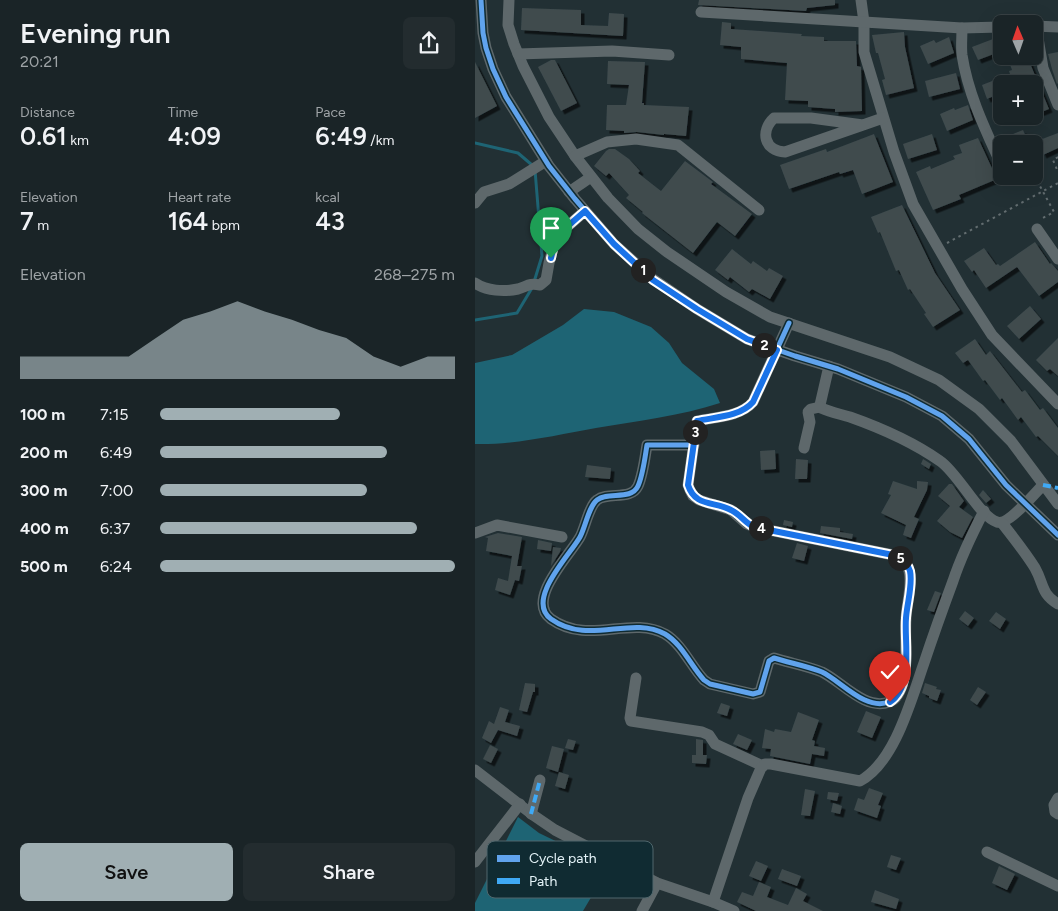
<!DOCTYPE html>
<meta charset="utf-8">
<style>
body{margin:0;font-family:Figtree,sans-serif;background:#232c2f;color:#f1f3f6;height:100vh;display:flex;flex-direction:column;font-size:19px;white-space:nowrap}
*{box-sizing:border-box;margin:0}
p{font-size:16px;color:#9fa4a7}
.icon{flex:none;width:28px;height:28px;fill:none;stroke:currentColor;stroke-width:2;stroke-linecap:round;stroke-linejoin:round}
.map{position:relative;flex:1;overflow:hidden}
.side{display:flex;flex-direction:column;background:#1a2427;width:475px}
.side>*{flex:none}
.needle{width:32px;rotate:358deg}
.fabs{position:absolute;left:518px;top:15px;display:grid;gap:10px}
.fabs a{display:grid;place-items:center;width:50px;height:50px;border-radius:8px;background:#1a2427;box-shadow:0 5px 20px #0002,0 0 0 1px #384144;font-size:25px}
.pin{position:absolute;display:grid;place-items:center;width:42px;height:42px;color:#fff;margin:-51px -21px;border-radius:50% 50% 50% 0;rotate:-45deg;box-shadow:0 0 5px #0007}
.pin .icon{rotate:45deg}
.km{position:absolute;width:25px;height:25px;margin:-12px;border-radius:50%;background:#222;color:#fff;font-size:14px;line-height:25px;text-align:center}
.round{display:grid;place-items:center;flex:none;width:52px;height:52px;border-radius:8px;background:#232c2f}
.overview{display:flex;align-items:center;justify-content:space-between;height:85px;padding:0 20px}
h1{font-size:28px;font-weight:600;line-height:38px}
.figures{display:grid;grid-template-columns:repeat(3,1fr);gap:8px;height:85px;padding:5px 20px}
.figures div{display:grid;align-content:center}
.figures b{font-size:25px;font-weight:600}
.figures small{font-size:14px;font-weight:400}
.figures p{font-size:14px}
.chart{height:140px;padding:10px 20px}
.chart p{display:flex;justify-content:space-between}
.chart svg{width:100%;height:90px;margin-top:5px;fill:#a0afb3;opacity:.7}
.button{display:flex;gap:10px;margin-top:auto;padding:10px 20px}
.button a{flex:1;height:58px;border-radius:8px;background:#a0afb3;color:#111;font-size:20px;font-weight:600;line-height:58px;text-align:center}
.button a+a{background:#232c2f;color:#f1f3f6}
ul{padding:0 20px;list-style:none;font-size:16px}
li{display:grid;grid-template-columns:80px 60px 1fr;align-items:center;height:38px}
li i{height:12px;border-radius:6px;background:#a0afb3}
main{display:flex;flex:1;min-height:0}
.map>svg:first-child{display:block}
.water{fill:#1e6474}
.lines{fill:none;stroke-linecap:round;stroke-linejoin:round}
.stream{stroke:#1e6474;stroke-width:3}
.building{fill:#3f4b4e;filter:url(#shadow)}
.path{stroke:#636d70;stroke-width:2;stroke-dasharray:2.5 4;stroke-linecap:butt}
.minor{stroke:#5e686b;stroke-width:11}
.quiet{stroke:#3fa9f5;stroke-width:4;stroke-dasharray:8 4;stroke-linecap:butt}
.cycleway-casing{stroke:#102b32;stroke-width:8}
.cycleway{stroke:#60a3ed;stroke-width:5}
.route-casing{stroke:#fff;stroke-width:10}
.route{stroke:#1a73e8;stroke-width:6}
.key{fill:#102b32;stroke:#50676d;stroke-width:1}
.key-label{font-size:14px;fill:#e4f3f8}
</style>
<main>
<section class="side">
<div class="overview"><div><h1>Evening run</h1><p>20:21</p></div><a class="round"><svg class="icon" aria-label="share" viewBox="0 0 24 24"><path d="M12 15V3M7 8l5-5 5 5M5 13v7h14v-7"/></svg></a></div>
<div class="figures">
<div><p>Distance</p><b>0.61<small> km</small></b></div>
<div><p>Time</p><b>4:09</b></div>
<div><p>Pace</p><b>6:49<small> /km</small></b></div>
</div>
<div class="figures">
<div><p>Elevation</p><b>7<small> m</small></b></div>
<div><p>Heart rate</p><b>164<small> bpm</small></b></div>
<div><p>kcal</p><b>43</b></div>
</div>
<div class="chart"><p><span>Elevation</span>268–275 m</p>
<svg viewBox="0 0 160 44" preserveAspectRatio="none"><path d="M0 44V33L10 33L20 33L30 33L40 33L50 24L60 15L70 11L80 6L90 11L100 15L110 20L120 24L130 33L140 38L150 33L160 33V44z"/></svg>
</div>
<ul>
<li><b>100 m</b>7:15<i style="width:61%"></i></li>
<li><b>200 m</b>6:49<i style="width:77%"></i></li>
<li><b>300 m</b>7:00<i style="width:70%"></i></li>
<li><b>400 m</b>6:37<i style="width:87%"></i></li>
<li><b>500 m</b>6:24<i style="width:100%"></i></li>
</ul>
<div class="button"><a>Save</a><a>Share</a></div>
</section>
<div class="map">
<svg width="583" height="911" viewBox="0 0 583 911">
<defs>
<filter id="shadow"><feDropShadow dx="3.5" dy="3.5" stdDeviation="0" flood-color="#0009"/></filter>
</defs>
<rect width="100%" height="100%" fill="#223034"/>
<g class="water">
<path d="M109 309 139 312 176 327 194 343 207 363 239 389 245 403C205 416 162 421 121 428 82 435 40 445 0 444V363L37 355 88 325Z"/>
<polygon points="43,817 64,833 134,867 108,911 0,911 0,903"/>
</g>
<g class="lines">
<g class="stream">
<polyline points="0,143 43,153 57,165"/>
<polyline points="59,282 67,256 60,170"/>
<polyline points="0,320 42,313 57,288"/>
</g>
</g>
<g class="building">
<polygon points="224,0 360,0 360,5 332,8 331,11 223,5"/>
<polygon points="47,8 106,10 106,25 133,26 134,13 149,14 148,36 46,30"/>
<polygon points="247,22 256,23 256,29 327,34 326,36 349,37 349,41 381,41 382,66 386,67 387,111 360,112 360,109 333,107 333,101 310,100 312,63 266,59 266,47 245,45"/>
<polygon points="429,32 430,47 439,88 411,95 407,80 410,79 403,53 401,53 397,35"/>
<polygon points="474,37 479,53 453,64 445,46 459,40 461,43"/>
<polygon points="518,39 524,52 503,60 497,47"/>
<polygon points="583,52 583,83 582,84 577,69 573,54"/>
<polygon points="532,56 552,56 574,109 559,115 559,84 526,84 526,93 512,99 507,85 535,74 534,71 537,70"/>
<polygon points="76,60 80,60 102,103 86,111 63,67"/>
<polygon points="133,61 170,62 167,103 169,103 169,105 214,107 211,136 189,134 189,135 162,132 149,133 149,131 131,130 132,105 151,105 154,85 132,84"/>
<polygon points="0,62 22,106 0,118"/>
<polygon points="481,73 485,89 454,97 450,81"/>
<polygon points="493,105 498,120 472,131 465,114 479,108 480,110"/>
<polygon points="548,130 554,144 525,144 523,140"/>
<polygon points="583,133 583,148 568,155 562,141"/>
<polygon points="399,134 418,182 387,194 378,170 365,174 364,172 314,189 305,165 351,149 352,152"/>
<polygon points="457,134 462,150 433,159 428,144"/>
<polygon points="503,138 522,179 484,195 486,199 458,210 441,172 455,166 456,169 480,159 478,156 487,153 484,145"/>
<polygon points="134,149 140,149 154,159 165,171 163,173 186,191 210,161 238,182 236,184 277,214 260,236 242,222 218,253 167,213 168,212 151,198 154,195 134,173 131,176 119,166 131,151"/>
<polygon points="427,205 460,273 485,310 458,327 449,314 451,313 435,289 433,290 424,270 421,271 405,232 403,233 396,217"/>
<polygon points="560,242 575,264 576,263 583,271 583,282 564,296 542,267 511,288 499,270 497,272 489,261 509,248 521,265 523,264 525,266"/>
<polygon points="257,249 276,264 278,261 292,271 294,268 308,276 295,299 277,289 274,292 255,277 253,280 240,270"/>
<polygon points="555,306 566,319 544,339 532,326"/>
<polygon points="583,338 583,376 575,369 572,371 561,360"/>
<polygon points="500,339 511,355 515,351 547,392 550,390 565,410 568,408 583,428 583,456 563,436 561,437 546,417 543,420 527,398 525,400 510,380 508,381 493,360 488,363 480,353"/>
<polygon points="300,450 301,469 286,470 285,451"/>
<polygon points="321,459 333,460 332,479 320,479"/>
<polygon points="448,459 456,464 454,469 446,464"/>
<polygon points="112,465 136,468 135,479 110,477"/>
<polygon points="418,481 442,489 442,481 453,482 452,490 439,517 444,519 436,538 428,535 431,525 406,513 416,495 413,494"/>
<polygon points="474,484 477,484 489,501 484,507 498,517 487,538 475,532 462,521 475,506 463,496"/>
<polygon points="508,490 516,499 511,503 504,495"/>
<polygon points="309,520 318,522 317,527 308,525"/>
<polygon points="346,526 365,528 365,532 378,534 377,539 345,533"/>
<polygon points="23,533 47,537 42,566 47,566 44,581 40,580 35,595 20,590 23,578 33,581 37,556 11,551 13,538 10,537"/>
<polygon points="63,540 77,543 76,551 62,549"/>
<polygon points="322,543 333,546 329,561 317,558"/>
<polygon points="78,547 86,548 85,552 76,566"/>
<polygon points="460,591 466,593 459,612 452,610"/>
<polygon points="490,611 499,618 493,626 484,619"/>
<polygon points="521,612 531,619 525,629 514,621"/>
<polygon points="50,683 60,684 60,692 58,692 52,712 44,710"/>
<polygon points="450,683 462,687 461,689 466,690 462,701 454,698 454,696 447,693"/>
<polygon points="503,687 511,692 502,705 495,700"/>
<polygon points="246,703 255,706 252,716 242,713"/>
<polygon points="25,707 34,710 30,722 45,726 42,736 23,730 16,743 7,738 14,721 19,724"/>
<polygon points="391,711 406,717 397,738 382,732"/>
<polygon points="323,712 344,720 337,740 340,741 339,746 350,748 349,756 337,754 335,764 295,756 296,749 287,748 290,729 299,732 300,729 316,732"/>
<polygon points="263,734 277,740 272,750 258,744"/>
<polygon points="93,739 101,741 98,750 90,748"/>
<polygon points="221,739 228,740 228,755 232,755 231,764 217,763 217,755 221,755"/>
<polygon points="15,745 23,749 16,763 8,759"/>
<polygon points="77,746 89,749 83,772 71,768"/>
<polygon points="84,772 94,775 90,789 80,786"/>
<polygon points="394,788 408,793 403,805 406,806 402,818 379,810 383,798 389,800"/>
<polygon points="330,789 340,791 335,816 326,815"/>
<polygon points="353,792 364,793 362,801 352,799"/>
<polygon points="358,803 367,806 365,814 356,812"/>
<polygon points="416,855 426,858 421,870 412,867"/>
<polygon points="281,861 293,866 286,881 274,876"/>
<polygon points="524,866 540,874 532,890 517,883"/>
<polygon points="307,869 326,876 322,886 303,879"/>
<polygon points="284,882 296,887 292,897 313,905 321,888 332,894 328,901 348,911 281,911 262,902 267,892 278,896"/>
<polygon points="400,890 424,899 421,909 396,902"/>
</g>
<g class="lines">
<g class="path">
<polyline points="583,157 578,160 583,172"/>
<polyline points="559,175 579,212 566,219"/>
<polyline points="472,243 583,183"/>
</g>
<g class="minor">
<polyline points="6,0 8,33 11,48 18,69 31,97 74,166 100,199 139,244 178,279 222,309 272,339 320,356 363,369 431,397 467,416 494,439 531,485 583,535"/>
<polyline points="34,0 33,25 39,44 48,66 74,117 100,156 133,198 163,229 192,252 251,292 295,317 415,357 464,380 504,409 536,441 583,504"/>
<polyline points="386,0 389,22 389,52 419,152 438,204 487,289 517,335 583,404"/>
<polyline points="226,12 487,28 526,27"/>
<polyline points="559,26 583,27"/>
<polyline points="561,26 568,68 583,105"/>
<path d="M487 28C487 37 486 47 487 55 493 94 510 129 526 164"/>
<polyline points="43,54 137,51 194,55"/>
<path d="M388 125 310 152C289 151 285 131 299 118H336L388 125 408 118"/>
<polyline points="100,156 132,142 161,139 203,145 284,210"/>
<polyline points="532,176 533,179"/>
<polyline points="94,192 116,177"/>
<polyline points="0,203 9,192 34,184 71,161"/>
<polyline points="562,229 583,259"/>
<path d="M0 283C12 291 29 292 43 289 53 286 53 283 65 285L71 280 74 263 80 241 85 233 110 211"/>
<path d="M354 366 345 405 346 408C355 412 365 414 375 417 406 428 438 442 465 461 483 473 504 516 522 522 533 526 560 493 568 485"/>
<path d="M219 445H172C170 457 168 475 163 486 156 501 133 491 122 500 114 506 110 528 105 537 95 555 50 600 76 619 114 646 155 615 190 634 207 644 216 666 229 680L235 684 278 694 285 692 294 661 299 658C315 663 332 666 347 672 366 681 390 711 414 702 437 694 429 639 431 620 431 605 438 585 434 571 432 563 429 560 423 556L279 527 272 524 256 510 224 500 218 496 215 490 213 485 222 421C240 417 265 417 278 402L314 323"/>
<polyline points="329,448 335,422 333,412 336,409 345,407"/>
<path d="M527 523C538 537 550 552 560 568 569 584 566 594 583 604"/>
<polyline points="0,533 22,525 87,537"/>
<polyline points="161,678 155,718 156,721 227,732 234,735 240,744 288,766"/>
<polyline points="0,770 58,815 80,830 182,883 238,902 259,911"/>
<polyline points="583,798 579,805 580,812 583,814"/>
<polyline points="56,814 65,780"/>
<polyline points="512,852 583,886"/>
<polyline points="0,862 45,804"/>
<path d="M238 902 273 798 286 768 290 764H296L385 781C420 762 436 700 449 663 458 636 468 608 478 581 486 557 497 534 509 511"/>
<polyline points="167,911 182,883"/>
</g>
<g class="quiet">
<polyline points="568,485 583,488"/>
<polyline points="56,814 65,780"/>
</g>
<g class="cycleway-casing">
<g id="cycleway">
<polyline points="6,0 8,33 11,48 18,69 31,97 74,166 100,199 139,244 178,279 222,309 272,339 320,356 363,369 431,397 467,416 494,439 531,485 583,535"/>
<path d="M219 445H172C170 457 168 475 163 486 156 501 133 491 122 500 114 506 110 528 105 537 95 555 50 600 76 619 114 646 155 615 190 634 207 644 216 666 229 680L235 684 278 694 285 692 294 661 299 658C315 663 332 666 347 672 366 681 390 711 414 702 437 694 429 639 431 620 431 605 438 585 434 571 432 563 429 560 423 556L279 527 272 524 256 510 224 500 218 496 215 490 213 485 222 421C240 417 265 417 278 402L314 323"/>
</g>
</g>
<use href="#cycleway" class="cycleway"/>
</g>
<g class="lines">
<g class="route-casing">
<path id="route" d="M76 258 80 241 85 233 110 211 139 244 178 280 222 309 272 339 302 350 278 402C265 417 240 417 222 421L213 485C220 507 239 501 256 510 265 514 270 523 279 527L423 556C429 560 433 564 435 571 438 585 432 603 431 618 429 642 439 686 415 702"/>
</g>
<use href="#route" class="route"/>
</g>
<rect x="12" y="841" width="166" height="57" rx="8" class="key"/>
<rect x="22" y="855" width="23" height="7" fill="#60a3ed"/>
<rect x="22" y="878" width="23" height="6" fill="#3fa9f5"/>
<g class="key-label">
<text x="54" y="863">Cycle path</text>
<text x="54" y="886">Path</text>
</g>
</svg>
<div class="fabs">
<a><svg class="needle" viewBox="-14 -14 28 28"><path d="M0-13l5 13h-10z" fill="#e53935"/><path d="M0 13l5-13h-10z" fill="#9fa4a7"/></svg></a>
<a>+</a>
<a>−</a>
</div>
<div class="pin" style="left:76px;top:258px;background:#1e9e55"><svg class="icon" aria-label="arrive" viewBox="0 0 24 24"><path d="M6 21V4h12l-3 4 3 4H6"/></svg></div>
<div class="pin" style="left:415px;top:702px;background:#d93025"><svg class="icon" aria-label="check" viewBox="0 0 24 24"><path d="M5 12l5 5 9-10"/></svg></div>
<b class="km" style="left:168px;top:270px">1</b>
<b class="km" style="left:289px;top:345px">2</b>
<b class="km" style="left:220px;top:432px">3</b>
<b class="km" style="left:286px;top:528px">4</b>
<b class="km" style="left:425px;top:558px">5</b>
</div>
</main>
